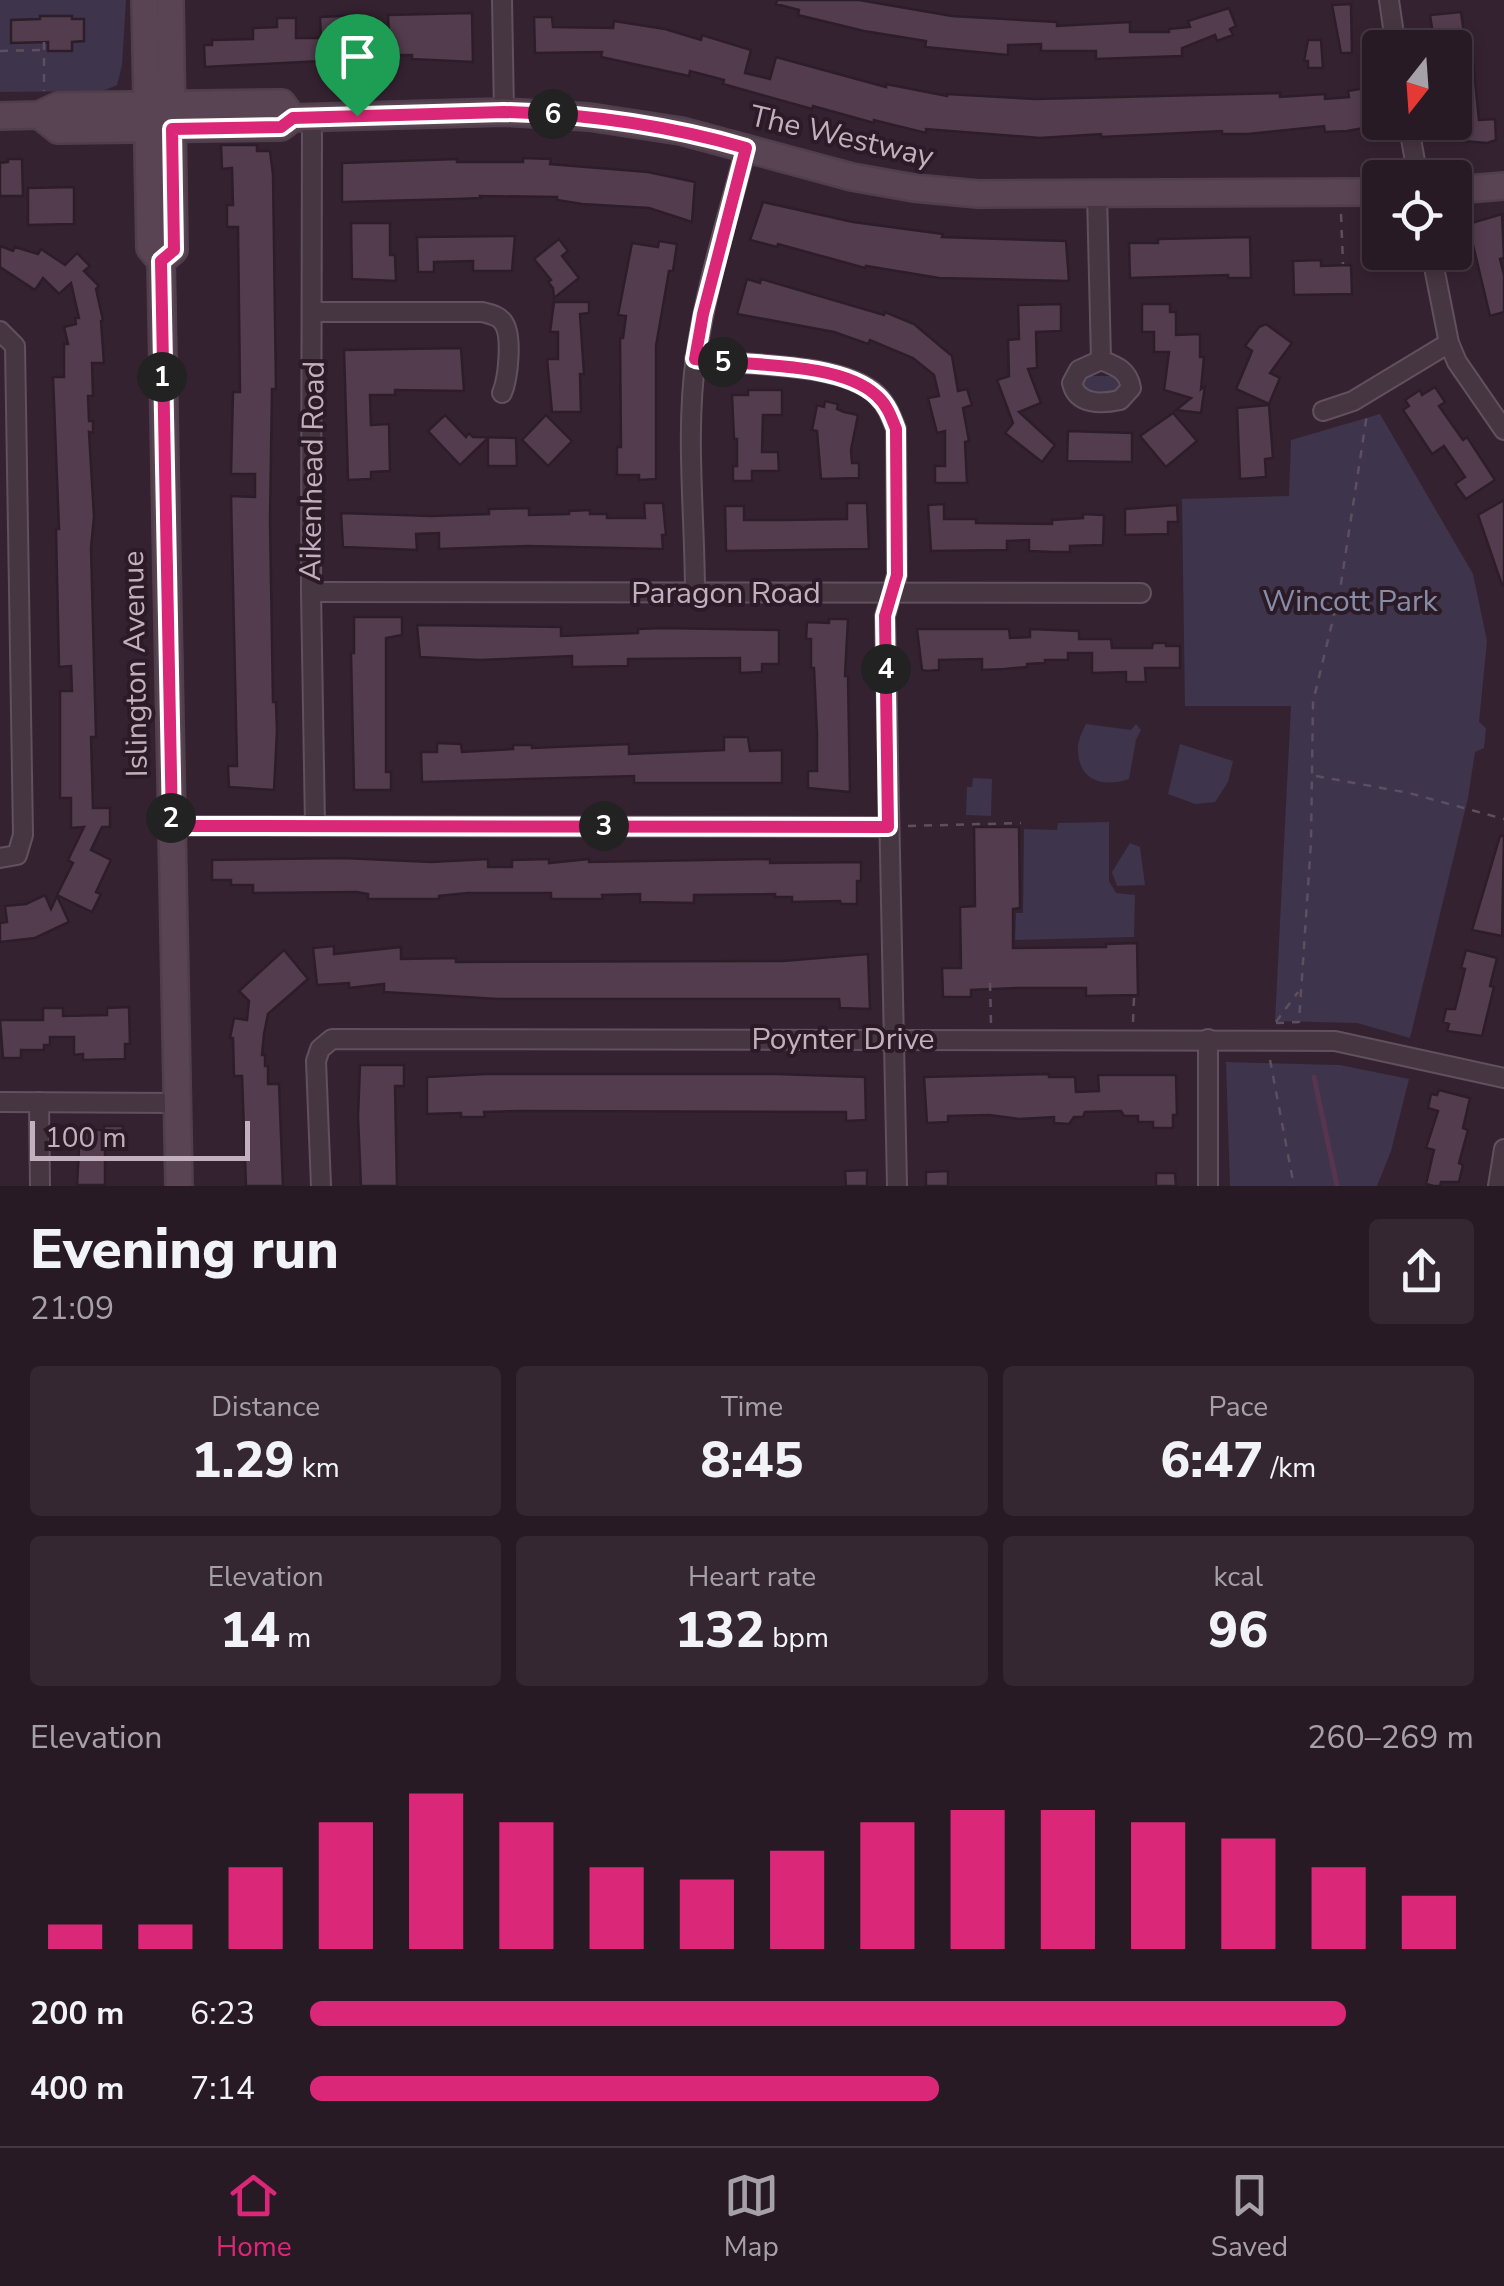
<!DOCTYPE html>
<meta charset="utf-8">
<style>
body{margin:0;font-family:"Nunito Sans",sans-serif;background:#342732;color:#f1f3f6;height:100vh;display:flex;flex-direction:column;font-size:38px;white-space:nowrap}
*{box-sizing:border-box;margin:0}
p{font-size:32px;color:#a5a1a7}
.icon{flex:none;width:55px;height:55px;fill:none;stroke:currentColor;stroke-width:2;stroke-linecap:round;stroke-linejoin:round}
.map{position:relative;height:1186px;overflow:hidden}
.side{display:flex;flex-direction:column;background:#281a25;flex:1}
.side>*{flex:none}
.needle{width:65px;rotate:197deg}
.buttons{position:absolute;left:1362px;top:30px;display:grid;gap:20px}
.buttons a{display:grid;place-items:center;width:110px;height:110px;border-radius:10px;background:#281a25;box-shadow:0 5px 15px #0003,0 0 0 2px #443842;font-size:50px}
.scale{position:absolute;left:30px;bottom:25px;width:220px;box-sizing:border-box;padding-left:10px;border:5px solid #c3b0be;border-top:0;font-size:28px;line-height:35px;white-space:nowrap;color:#c3b0be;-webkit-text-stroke:8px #2b1b27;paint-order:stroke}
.pin{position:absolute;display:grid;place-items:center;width:85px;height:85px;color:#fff;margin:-102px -42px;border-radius:50% 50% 50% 0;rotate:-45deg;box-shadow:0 0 10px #0007}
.pin .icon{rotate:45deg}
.km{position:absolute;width:50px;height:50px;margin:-25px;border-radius:50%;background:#222;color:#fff;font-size:28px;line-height:50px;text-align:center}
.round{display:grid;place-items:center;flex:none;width:105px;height:105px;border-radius:10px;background:#342732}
.headline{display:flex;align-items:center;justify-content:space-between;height:170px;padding:0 30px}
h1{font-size:55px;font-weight:800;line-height:75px}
.figures{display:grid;grid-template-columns:repeat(3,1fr);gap:15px;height:170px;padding:10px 30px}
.figures div{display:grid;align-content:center;border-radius:10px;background:#342732;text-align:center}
.figures b{font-size:50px;font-weight:800}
.figures small{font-size:28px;font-weight:400}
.figures p{font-size:28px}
.chart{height:280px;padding:20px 30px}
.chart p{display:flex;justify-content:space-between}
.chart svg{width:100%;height:180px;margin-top:10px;stroke:#db2777;stroke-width:6}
ul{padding:0 30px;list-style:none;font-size:32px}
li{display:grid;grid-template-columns:160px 120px 1fr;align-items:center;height:75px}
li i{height:25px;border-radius:12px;background:#db2777}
.menu{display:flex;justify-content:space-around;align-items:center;height:140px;border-top:2px solid #443842;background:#281a25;font-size:28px;color:#a5a1a7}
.menu a{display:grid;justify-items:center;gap:5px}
.menu .active{color:#db2777}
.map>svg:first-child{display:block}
.green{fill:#3e344b}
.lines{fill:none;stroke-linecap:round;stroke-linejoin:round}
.stream{stroke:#57344f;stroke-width:5}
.building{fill:#533c4e;stroke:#2d1d29;stroke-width:2.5}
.street-casing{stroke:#61505d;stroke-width:22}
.secondary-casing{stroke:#503f4b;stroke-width:30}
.path{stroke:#5d4f61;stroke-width:2.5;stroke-dasharray:8 8;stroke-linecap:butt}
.street{stroke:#463642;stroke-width:18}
.secondary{stroke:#594453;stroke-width:25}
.route-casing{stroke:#fff;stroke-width:20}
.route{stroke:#db2777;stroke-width:12}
.labels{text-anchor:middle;stroke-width:8;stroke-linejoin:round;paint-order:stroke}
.street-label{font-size:30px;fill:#c3b0be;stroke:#2b1b27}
.park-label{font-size:30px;fill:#888ca7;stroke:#2b1b27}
</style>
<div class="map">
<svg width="1504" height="1186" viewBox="0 0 1504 1186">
<rect width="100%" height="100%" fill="#352231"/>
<g class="green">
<polygon points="0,0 126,0 122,65 117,85 103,91 0,92"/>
<polygon points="1086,376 1119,376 1123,384 1115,393 1088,394 1080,389 1082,379"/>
<polygon points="1380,414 1473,574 1487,641 1479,722 1486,728 1484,748 1475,752 1468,798 1410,1038 1357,1023 1275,1021 1291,706 1185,706 1182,499 1289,496 1291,440"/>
<path d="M1086 724 1131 730 1136 724 1141 730 1136 740 1129 779C1103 788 1077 781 1078 747 1078 740 1083 730 1086 724Z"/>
<polygon points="1180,744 1233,761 1228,782 1215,802 1195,804 1168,794"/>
<polygon points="973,778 992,779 991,816 966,815 967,787 972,787"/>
<polygon points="1109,822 1109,881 1116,893 1135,895 1134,937 1015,940 1016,913 1023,913 1024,829 1057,830 1058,823"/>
<polygon points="1130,843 1140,847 1145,885 1117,886 1112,872"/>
<polygon points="1226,1062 1340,1065 1409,1079 1391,1151 1377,1186 1230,1186"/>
</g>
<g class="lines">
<polyline class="stream" points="1314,1077 1337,1186"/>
</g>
<g class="building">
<polygon points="777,0 859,0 952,16 1057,22 1057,26 1130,22 1130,32 1169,32 1169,29 1190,27 1188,21 1229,8 1236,26 1230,29 1233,35 1217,41 1215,35 1182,48 1182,56 1096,59 1096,51 1041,51 1041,44 1008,45 1008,55 925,47 926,41 864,31 798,15 799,10 776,4"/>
<polygon points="1351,4 1352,53 1341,53 1332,5"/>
<polygon points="1461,12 1468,60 1473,60 1479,120 1495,119 1496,140 1487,143 1451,140 1450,122 1455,122 1455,48 1435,48 1430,15"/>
<polygon points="472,13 473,62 412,59 412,55 341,56 341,60 205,67 204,45 212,45 212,40 253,39 253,28 277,27 277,18 296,18 296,38 321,38 320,17 363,15 363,38 389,38 388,15"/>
<polygon points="40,16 72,16 72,19 84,19 84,41 72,42 72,51 48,51 48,42 11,43 11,20 40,19"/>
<polygon points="534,17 552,17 553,27 613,28 614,21 665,29 701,40 702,35 751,50 745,73 770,79 776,57 886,87 886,84 947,96 947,94 1036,99 1280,93 1280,97 1325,94 1325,99 1349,97 1348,91 1365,88 1366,94 1373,92 1377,122 1375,126 1347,131 1325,132 1324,126 1248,134 1222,134 1222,131 1101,137 1101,134 1040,138 926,129 926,133 874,120 874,123 813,106 812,109 723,84 724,80 690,71 689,76 601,57 602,52 535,53"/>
<polygon points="1308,40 1321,40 1323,68 1308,68 1308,61 1304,61"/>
<polygon points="221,145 257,145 257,151 270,151 273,174 276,389 272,389 270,520 273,702 276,702 277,731 274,790 229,787 228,766 237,766 231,496 255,497 255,474 231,474 233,392 240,392 238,227 227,227 227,205 233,205 232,168 222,169"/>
<polygon points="523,158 551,159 550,164 648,172 695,182 692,222 649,208 582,204 557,200 557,197 480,196 481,198 457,199 342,202 342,163 457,159 457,162 523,162"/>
<polygon points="8,159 22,159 23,196 0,196 0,163 8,162"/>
<polygon points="74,187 74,224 28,225 28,188"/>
<polygon points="763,202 853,222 943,234 942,237 1066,241 1069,281 939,278 866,266 865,268 778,244 777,247 750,240"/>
<polygon points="1502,214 1504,258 1500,259 1504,275 1504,312 1490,316 1468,224"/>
<polygon points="351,223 390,223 390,255 395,255 396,281 352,279"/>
<polygon points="515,236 512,271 473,271 473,261 434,262 434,272 418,272 417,237"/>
<polygon points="1250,237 1251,278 1228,278 1228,275 1130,278 1129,243 1158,243 1158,239"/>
<polygon points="559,239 568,251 562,256 579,278 554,298 553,288 548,282 551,280 534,259"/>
<polygon points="659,241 677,244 673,271 669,271 656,346 656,479 639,480 639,475 617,475 617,447 621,447 620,338 623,338 626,316 618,315 632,243 658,247"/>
<polygon points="0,246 13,251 15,247 38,254 41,249 65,265 77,253 90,266 84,271 99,286 96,289 103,320 101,321 104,363 92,363 93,396 88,396 89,421 93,421 93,433 89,432 94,517 91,548 96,737 91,737 93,808 110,808 110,827 102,827 91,850 111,860 96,892 101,894 92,912 57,895 73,863 68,860 84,827 71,828 71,798 60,798 60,691 72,691 71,666 59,667 56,529 59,529 53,377 64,377 64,344 68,344 64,327 76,324 75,318 79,318 71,283 59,294 43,278 35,290 0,267"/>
<polygon points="1321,260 1321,266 1351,265 1352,294 1294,295 1293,261"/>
<polygon points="747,279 760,283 761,279 884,315 885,312 914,324 952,356 958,391 967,389 972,405 963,408 969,441 965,442 967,483 935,483 935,466 945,466 945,431 937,433 928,398 939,396 934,375 913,358 870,340 868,344 834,332 737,314"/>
<polygon points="554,302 589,302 589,313 580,314 584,374 580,374 581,412 552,412 547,359 558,359 558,332 550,332"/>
<polygon points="1061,304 1061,331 1036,332 1037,368 1028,369 1041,403 1019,412 1055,445 1042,462 1005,433 1013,423 997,380 1009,376 1008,340 1019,339 1018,305"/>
<polygon points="1142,304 1170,304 1170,312 1176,312 1176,335 1200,334 1200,357 1204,357 1201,389 1205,386 1201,413 1176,410 1191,398 1164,390 1169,352 1154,352 1154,332 1142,332"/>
<polygon points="1266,324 1292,343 1270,373 1280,378 1269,404 1236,389 1252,351 1245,346 1259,327"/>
<polygon points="461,348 464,391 395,390 395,395 370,395 371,425 389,424 390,471 371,472 371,479 348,480 344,350"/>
<polygon points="1435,387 1445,402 1439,406 1463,440 1467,437 1495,480 1466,499 1455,484 1465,477 1444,446 1432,454 1403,410 1409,406 1405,400 1420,390 1422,395"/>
<polygon points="748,390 782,390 782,415 763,415 762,452 778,452 779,471 752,471 752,481 733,481 733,466 737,466 737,439 734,439 732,395 748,395"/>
<polygon points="825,401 838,404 837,409 844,412 858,415 851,450 852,463 859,463 859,478 821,479 817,431 812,430 817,405 824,407"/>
<polygon points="1269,405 1273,458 1265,459 1266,477 1240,479 1237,408"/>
<polygon points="1173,413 1197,441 1166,467 1140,436"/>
<polygon points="445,415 466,437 469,433 473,437 516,438 517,466 488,466 488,438 460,465 428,431"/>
<polygon points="546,415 572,441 548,466 522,440"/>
<polygon points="1068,431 1132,433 1132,462 1067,461"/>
<polygon points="1504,500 1504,585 1502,585 1478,515"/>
<polygon points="644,503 663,503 666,535 662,535 663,549 527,546 439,549 439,533 416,534 417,550 343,547 341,513 431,516 489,514 489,509 529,508 529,515 569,514 569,511 590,510 590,514 607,514 607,518 645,518"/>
<polygon points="847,503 867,503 869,549 726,551 725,506 744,506 744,520 783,520 847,519"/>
<polygon points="944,504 944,519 976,519 976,523 1052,524 1052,520 1083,518 1083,514 1104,515 1103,545 1070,546 1070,552 1053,552 1029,551 1029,540 1007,541 1007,550 931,551 928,505"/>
<polygon points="1177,505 1178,522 1168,522 1168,534 1125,535 1125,509"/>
<polygon points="354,617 402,617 402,635 386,638 386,772 391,772 391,790 354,790 351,653 354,653"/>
<polygon points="829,619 848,619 845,676 848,676 850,792 808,788 808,771 817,771 817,733 814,668 811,668 811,639 806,639 807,622 829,623"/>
<polygon points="417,625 561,627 561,636 638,633 638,629 661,628 779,630 779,664 762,664 762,672 740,673 740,658 628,659 628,666 572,667 572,656 480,660 420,657"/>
<polygon points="917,629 1009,629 1010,638 1030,637 1030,629 1079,631 1079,639 1111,639 1112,648 1152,648 1153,643 1166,643 1166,646 1180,646 1180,668 1145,668 1146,682 1126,682 1126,672 1092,673 1092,653 1068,653 1068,660 1045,660 1045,663 1027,664 1027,667 1004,669 982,670 982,659 939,660 939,670 927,671 922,670"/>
<polygon points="724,737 748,737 750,751 782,750 782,783 634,783 634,776 422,782 421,752 437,752 437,743 461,744 462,752 513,749 513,745 532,745 532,748 629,744 629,754 724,750"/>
<polygon points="974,827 1019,827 1020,908 1013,909 1013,948 1106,947 1106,944 1137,943 1138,995 1086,996 1086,988 1017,988 971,990 971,997 943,997 942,968 961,968 960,907 975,906"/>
<polygon points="1500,836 1504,836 1502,936 1472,930"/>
<polygon points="343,858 431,862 488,859 488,867 512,867 512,860 549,859 549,863 589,859 589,862 770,859 770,863 861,862 861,881 857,881 857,904 841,904 840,901 792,902 792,897 775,897 775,894 694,895 694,903 640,902 640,894 602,895 603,899 551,899 551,893 468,893 439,896 439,899 368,899 368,894 357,892 253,893 253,885 231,885 231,880 212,880 212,860"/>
<polygon points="45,895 51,909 57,896 69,922 35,938 0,942 0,923 7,922 5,906 26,904"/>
<polygon points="334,946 334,954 401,947 401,959 456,958 456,962 783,961 868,954 870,1009 840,1008 839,999 498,999 384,992 384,984 349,988 349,983 317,985 313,948"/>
<polygon points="284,950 308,979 268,1014 264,1034 262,1055 265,1055 265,1066 268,1066 268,1084 279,1084 283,1186 246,1186 242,1076 234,1076 233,1038 230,1038 234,1018 247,1020 249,1001 239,991"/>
<polygon points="1466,950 1497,958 1490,986 1494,987 1482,1036 1447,1031 1449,1024 1443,1022 1446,1009 1455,1009 1465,969 1461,968"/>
<polygon points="129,1007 130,1044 125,1044 125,1059 83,1060 83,1054 74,1055 74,1037 50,1037 50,1045 44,1045 44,1050 21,1050 21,1058 3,1058 0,1020 43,1020 43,1008 63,1008 63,1016 107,1015 107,1008"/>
<polygon points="360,1065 404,1065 404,1086 395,1086 397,1186 361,1186 358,1117"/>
<polygon points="486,1074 776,1074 865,1077 866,1120 846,1121 846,1112 520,1111 484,1112 485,1117 461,1117 461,1113 427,1114 427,1077"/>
<polygon points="1049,1074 1049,1077 1075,1077 1076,1092 1099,1091 1098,1075 1176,1075 1177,1115 1173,1115 1173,1128 1153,1128 1153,1122 1138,1122 1138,1116 1124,1116 1121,1111 1085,1112 1083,1117 1074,1117 1069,1124 1054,1123 1054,1117 1019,1119 989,1115 948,1116 948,1122 927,1123 924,1077"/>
<polygon points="1439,1090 1470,1098 1463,1128 1468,1130 1459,1163 1463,1165 1459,1182 1441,1182 1440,1186 1434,1186 1426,1184 1434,1150 1426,1148 1438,1111 1428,1108 1431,1094 1437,1095"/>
<polygon points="104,1126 123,1126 123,1148 105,1148 105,1185 77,1185 80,1130 104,1130"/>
<polygon points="867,1170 867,1186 846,1186 845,1171"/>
<polygon points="948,1171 948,1186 926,1186 926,1172"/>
<polygon points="1156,1173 1175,1173 1176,1186 1156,1186"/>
</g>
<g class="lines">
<g class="street-casing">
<g id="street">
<polyline points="502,0 504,112"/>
<polyline points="1389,0 1396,48"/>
<polyline points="312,117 311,592 315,825"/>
<polyline points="1408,122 1418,178"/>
<path d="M1097 194 1101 360 1079 370 1072 383C1077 405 1102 404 1120 400L1131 388C1128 370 1116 366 1101 360"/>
<polyline points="1431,252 1449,343 1457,362 1504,430"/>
<path d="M314 312H482C490 314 498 315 503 322 513 335 508 379 502 393"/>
<polyline points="0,331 15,346 23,835 17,855 0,858"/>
<path d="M695 359C743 366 841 361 877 395 887 405 891 416 896 429L897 575 885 616 897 1186"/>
<polyline points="1323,411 1353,401 1449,343"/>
<polyline points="311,592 1141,593"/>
<path d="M695 594C695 516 685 434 696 357 706 286 728 217 746 148"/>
<polyline points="172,826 888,827"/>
<polyline points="1208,1039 1208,1186"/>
<polyline points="0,1102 175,1103"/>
<polyline points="39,1102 40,1186"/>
<polyline points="321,1186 316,1061 320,1049 332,1039 1335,1041 1504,1078"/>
<polyline points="1498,1186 1504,1149"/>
</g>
</g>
<g class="secondary-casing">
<g id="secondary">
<polyline points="145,0 150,248 161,261 179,1186"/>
<polyline points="39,115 58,130 281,127 293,118 504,112 589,117 681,131 852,177 914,188 978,194 1380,192"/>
<polyline points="0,116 39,115 58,106 282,103 293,118"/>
<polyline points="1455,190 1504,186"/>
<polyline points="161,261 174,250 170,0"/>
</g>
</g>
<g class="path">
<polyline points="44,42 44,91"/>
<polyline points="0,51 42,50"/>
<polyline points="1341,214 1343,264"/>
<polyline points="1316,776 1409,793 1504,819"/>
<polyline points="908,826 1021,823"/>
<polyline points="990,983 991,1023"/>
<polyline points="1133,1022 1134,998"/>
<polyline points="1276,1022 1298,992"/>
<polyline points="1276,1023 1299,1022 1311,842 1313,702 1340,590 1367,414"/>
<polyline points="1270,1060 1294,1186"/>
</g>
<use href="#street" class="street"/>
<use href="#secondary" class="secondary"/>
</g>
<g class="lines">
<g class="route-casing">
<path id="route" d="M504 112C586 114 666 125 746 148L703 314 695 359C743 366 841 361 877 396 887 405 891 416 896 429L897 575 885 616 888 827 172 826 161 261 174 250 172 129 281 127 293 118Z"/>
</g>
<use href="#route" class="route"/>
</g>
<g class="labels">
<g class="street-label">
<text transform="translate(842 136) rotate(13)" y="10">The Westway</text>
<text transform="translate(312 471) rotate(-89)" y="10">Aikenhead Road</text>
<text x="726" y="603">Paragon Road</text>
<text transform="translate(135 664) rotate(-91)" y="10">Islington Avenue</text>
<text x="843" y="1049">Poynter Drive</text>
</g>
<g class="park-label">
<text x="1350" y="611">Wincott Park</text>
</g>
</g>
</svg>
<div class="buttons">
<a><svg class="needle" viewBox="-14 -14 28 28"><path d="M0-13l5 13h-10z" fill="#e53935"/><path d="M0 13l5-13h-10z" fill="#a5a1a7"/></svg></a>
<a><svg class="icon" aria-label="locate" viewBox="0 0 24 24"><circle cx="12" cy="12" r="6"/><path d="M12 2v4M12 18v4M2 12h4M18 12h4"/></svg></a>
</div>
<div class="scale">100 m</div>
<div class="pin" style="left:357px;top:116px;background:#1e9e55"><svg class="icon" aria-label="arrive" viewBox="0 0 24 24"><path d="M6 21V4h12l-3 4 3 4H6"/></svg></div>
<b class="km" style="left:162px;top:377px">1</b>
<b class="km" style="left:171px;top:818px">2</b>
<b class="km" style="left:604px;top:826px">3</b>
<b class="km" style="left:886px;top:669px">4</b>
<b class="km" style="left:723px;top:362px">5</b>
<b class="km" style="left:553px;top:114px">6</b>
</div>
<section class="side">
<div class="headline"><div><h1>Evening run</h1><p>21:09</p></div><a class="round"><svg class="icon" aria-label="share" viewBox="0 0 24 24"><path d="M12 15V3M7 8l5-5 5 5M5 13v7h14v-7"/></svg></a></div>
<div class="figures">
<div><p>Distance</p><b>1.29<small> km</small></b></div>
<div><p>Time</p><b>8:45</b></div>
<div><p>Pace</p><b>6:47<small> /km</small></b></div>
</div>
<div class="figures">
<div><p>Elevation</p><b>14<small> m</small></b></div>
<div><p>Heart rate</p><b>132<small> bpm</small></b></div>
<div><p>kcal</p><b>96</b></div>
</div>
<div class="chart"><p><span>Elevation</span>260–269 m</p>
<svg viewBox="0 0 160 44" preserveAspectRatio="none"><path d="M5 44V38M15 44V38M25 44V24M35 44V13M45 44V6M55 44V13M65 44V24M75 44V27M85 44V20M95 44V13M105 44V10M115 44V10M125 44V13M135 44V17M145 44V24M155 44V31"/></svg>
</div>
<ul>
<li><b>200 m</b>6:23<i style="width:89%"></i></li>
<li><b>400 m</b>7:14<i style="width:54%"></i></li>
</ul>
</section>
<nav class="menu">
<a class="active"><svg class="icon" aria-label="home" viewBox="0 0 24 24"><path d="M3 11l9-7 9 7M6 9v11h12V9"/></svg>Home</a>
<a><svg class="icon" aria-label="map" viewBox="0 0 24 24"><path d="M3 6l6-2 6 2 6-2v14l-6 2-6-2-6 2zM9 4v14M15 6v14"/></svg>Map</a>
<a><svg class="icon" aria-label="saved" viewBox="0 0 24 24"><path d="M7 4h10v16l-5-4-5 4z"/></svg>Saved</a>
</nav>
